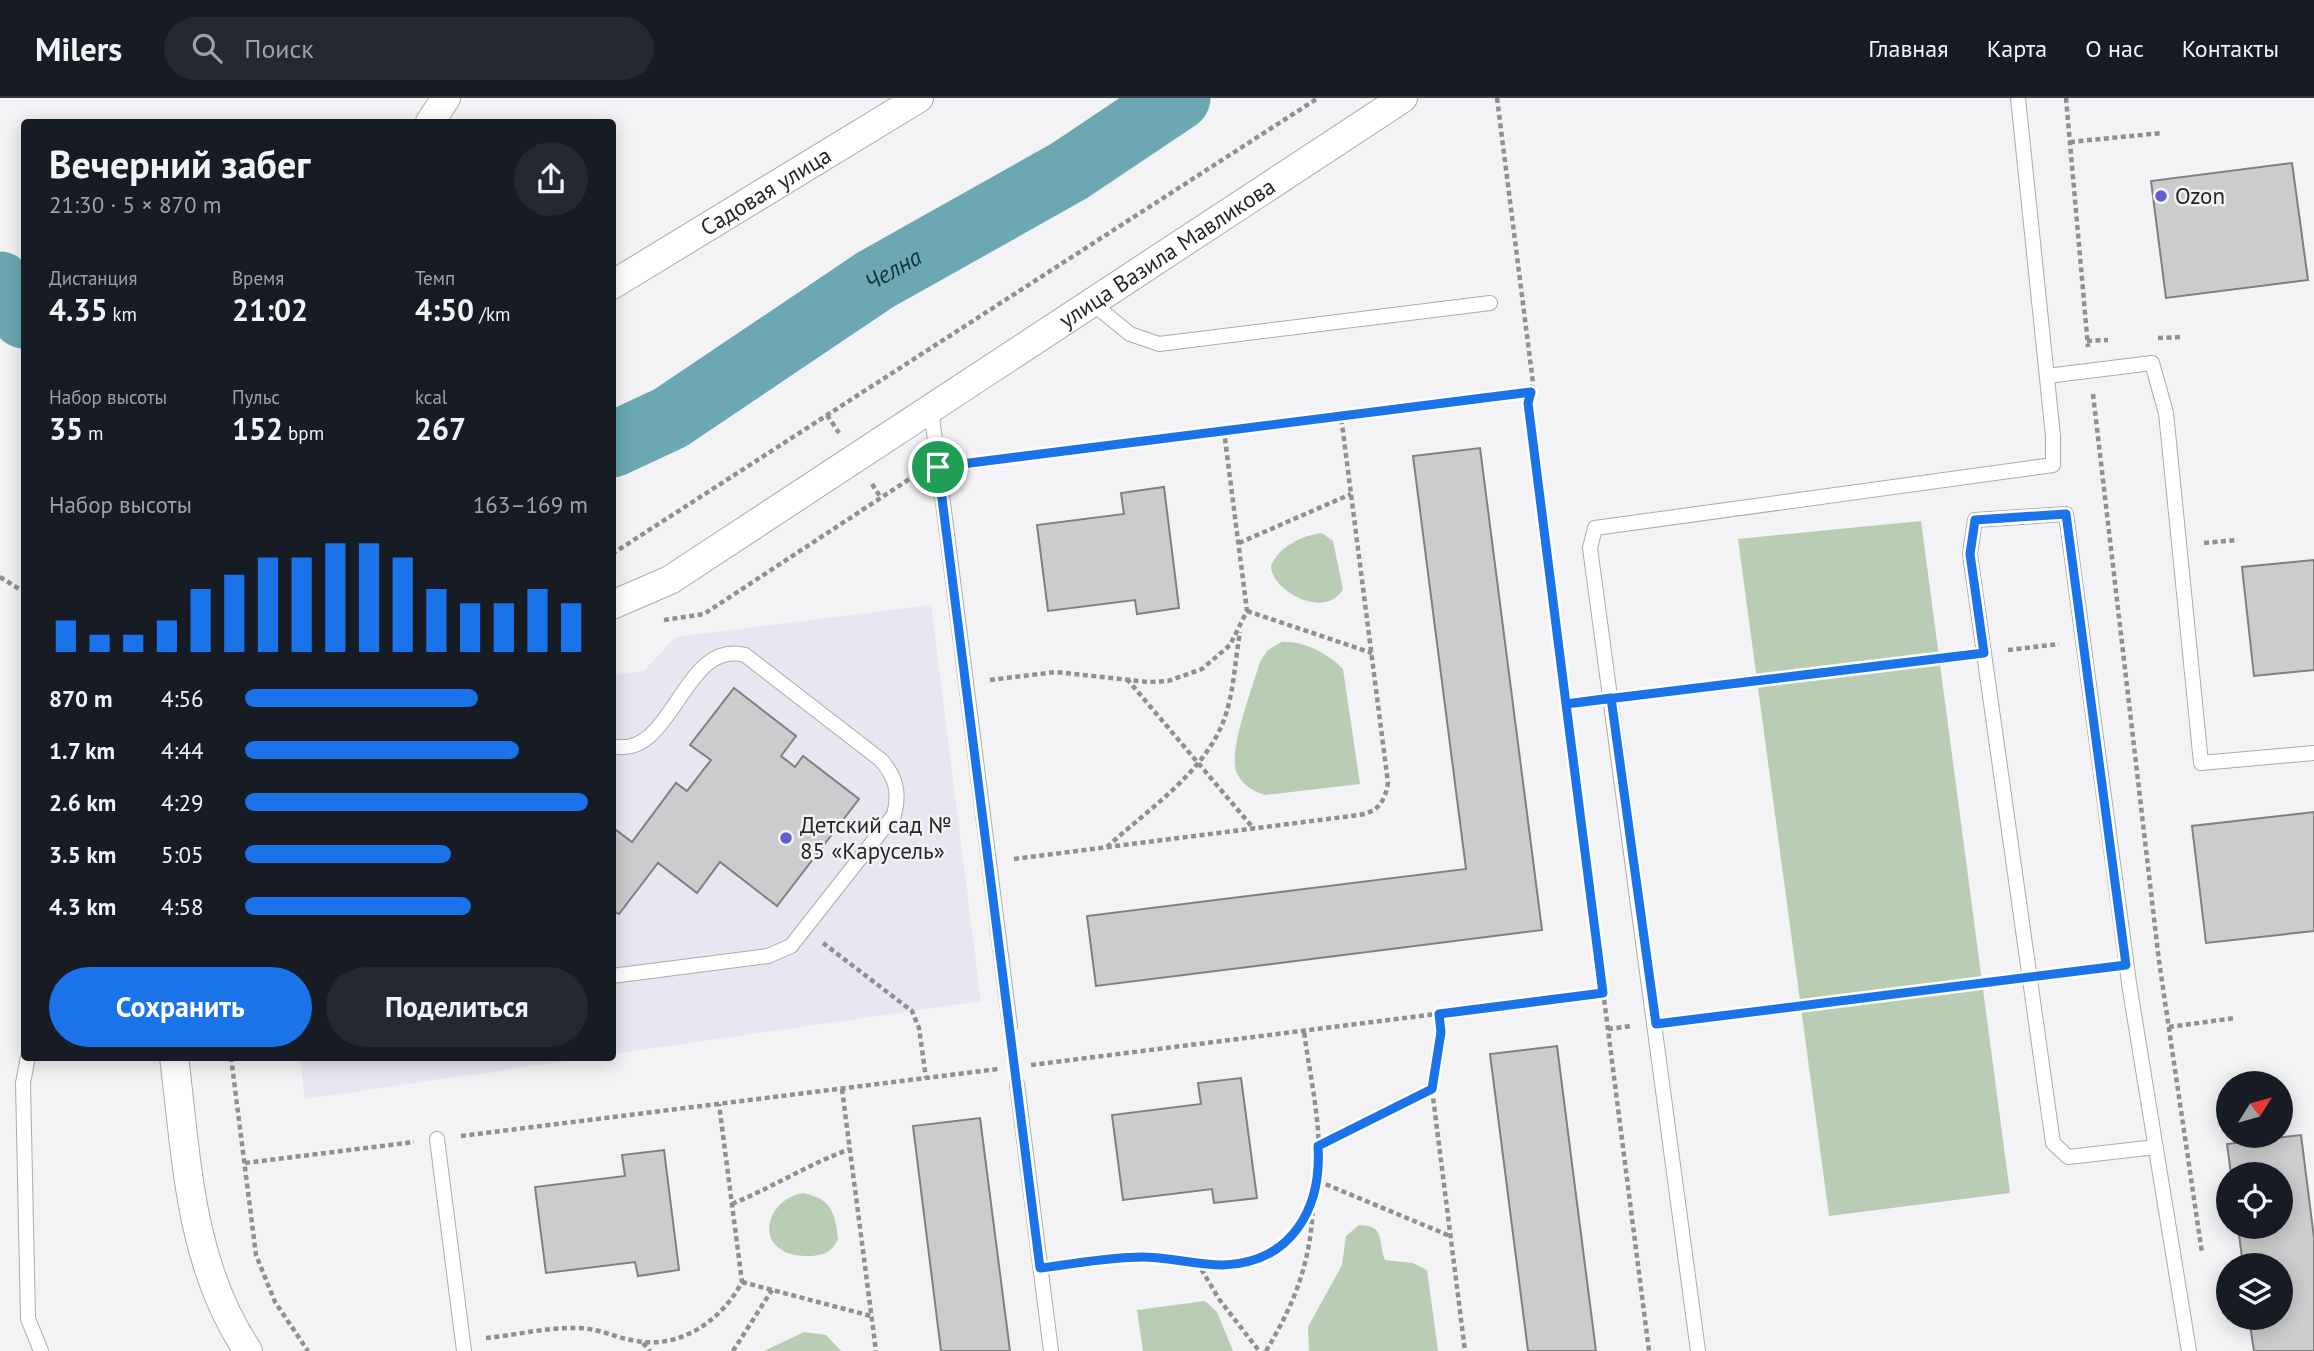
<!DOCTYPE html>
<html lang="ru">
<meta charset="utf-8">
<style>
body{margin:0;font-family:"PT Sans",sans-serif;background:#242831;color:#f1f3f6;height:100vh;display:flex;flex-direction:column;font-size:26px;white-space:nowrap}
*{box-sizing:border-box;margin:0}
p{font-size:23px;color:#9ea1a6}
.icon{flex:none;width:38px;height:38px;fill:none;stroke:currentColor;stroke-width:2;stroke-linecap:round;stroke-linejoin:round}
.map{position:relative;flex:1;overflow:hidden}
.panel{position:absolute;left:21px;top:21px;width:595px;height:942px;display:flex;flex-direction:column;background:#171b24;border-radius:7px;box-shadow:0 4px 18px #0003}
.panel>*{flex:none}
.needle{width:46px;rotate:53deg}
.fabs{position:absolute;left:2216px;top:973px;display:grid;gap:14px}
.fabs a{display:grid;place-items:center;width:77px;height:77px;border-radius:50%;background:#171b24;box-shadow:0 4px 18px #0003;font-size:35px}
.pin{position:absolute;display:grid;place-items:center;width:60px;height:60px;color:#fff;margin:-30px;border:4px solid #fff;border-radius:50%;box-shadow:0 2px 7px #0007}
.round{display:grid;place-items:center;flex:none;width:74px;height:74px;border-radius:37px;background:#242831}
.head{display:flex;align-items:center;justify-content:space-between;height:119px;padding:0 28px}
h1{font-size:38px;font-weight:600;line-height:52px}
.metrics{display:grid;grid-template-columns:repeat(3,1fr);gap:10px;height:119px;padding:7px 28px}
.metrics div{display:grid;align-content:center}
.metrics b{font-size:30px;font-weight:600}
.metrics small{font-size:19px;font-weight:400}
.metrics p{font-size:19px}
.chart{height:196px;padding:14px 28px}
.chart p{display:flex;justify-content:space-between}
.chart svg{width:100%;height:126px;margin-top:7px;stroke:#1a73e8;stroke-width:6}
.cta{display:flex;gap:14px;margin-top:auto;padding:14px 28px}
.cta a{flex:1;height:80px;border-radius:42px;background:#1a73e8;color:#fff;font-size:28px;font-weight:600;line-height:80px;text-align:center}
.cta a+a{background:#242831;color:#f1f3f6}
ul{padding:0 28px;list-style:none;font-size:23px}
li{display:grid;grid-template-columns:112px 84px 1fr;align-items:center;height:52px}
li i{height:18px;border-radius:9px;background:#1a73e8}
header{display:flex;align-items:center;gap:42px;box-sizing:border-box;height:98px;padding:0 35px;background:#171b24;border-bottom:2px solid #363941}
header strong{font-size:33px}
nav{display:flex;gap:38px;margin-inline-start:auto;font-size:24px}
.search{width:490px;height:63px;background:#242831;display:flex;align-items:center;gap:18px;box-sizing:border-box;padding:0 24px;border-radius:38px;color:#9ea1a6;font-size:26px}
.map>svg:first-child{display:block}
.built{fill:#e8e6f0}
.green{fill:#b9cdb4}
.lines{fill:none;stroke-linecap:round;stroke-linejoin:round}
.river{stroke:#6ba8b1;stroke-width:65}
.building{fill:#cccccf;stroke:#807f82;stroke-width:2}
.lane-casing{stroke:#acabae;stroke-width:16}
.street-casing{stroke:#acabae;stroke-width:30}
.path{stroke:#909092;stroke-width:4.5;stroke-dasharray:5 3.5;stroke-linecap:butt}
.lane{stroke:#fff;stroke-width:14}
.street{stroke:#fff;stroke-width:28}
.route-casing{stroke:#fff;stroke-width:14}
.route{stroke:#1a73e8;stroke-width:9}
.poi-dot{fill:#625dd5;stroke:#f3f2f5;stroke-width:2.5}
.labels{text-anchor:middle;stroke-width:5;stroke-linejoin:round;paint-order:stroke}
.street-label{font-size:23px;fill:#272728;stroke:#f3f2f5}
.poi-label{font-size:23px;fill:#272728;stroke:#f3f2f5;text-anchor:start}
.water-label{font-size:24px;font-style:italic;fill:#133337;stroke:#f3f2f5}
</style>
<header>
<strong>Milers</strong>
<div class="search"><svg class="icon" aria-label="search" viewBox="0 0 24 24"><circle cx="10" cy="10" r="6"/><path d="M15 15l6 6"/></svg>Поиск</div>
<nav><a>Главная</a><a>Карта</a><a>О нас</a><a>Контакты</a></nav>
</header>
<div class="map">
<svg width="2314" height="1253" viewBox="0 0 2314 1253">
<rect width="100%" height="100%" fill="#f3f2f5"/>
<g class="built">
<polygon points="931,507 981,903 613,956 612,577 644,573 675,539"/>
<polygon points="300,959 595,959 305,1001"/>
</g>
<g class="green">
<polygon points="1921,423 2010,1095 1829,1118 1738,441"/>
<path d="M1322 435 1333 443 1343 491C1326 522 1272 494 1271 468 1278 449 1303 437 1322 435Z"/>
<path d="M1281 544C1302 542 1329 556 1343 571L1360 686 1265 697C1252 693 1241 686 1236 673 1229 650 1253 588 1260 564L1267 553Z"/>
<path d="M803 1095C832 1101 835 1115 838 1141 831 1156 821 1158 806 1158 752 1157 763 1102 803 1095Z"/>
<path d="M1359 1127C1386 1127 1378 1145 1385 1162L1413 1165 1427 1172 1438 1253H1309L1308 1229 1342 1167 1346 1138Z"/>
<polygon points="1205,1203 1217,1214 1233,1253 1143,1253 1137,1212"/>
<polygon points="804,1234 826,1237 841,1253 764,1253"/>
</g>
<g class="lines">
<g class="river">
<polyline points="0,186 24,218"/>
<path id="s1" d="M612 347 670 320 875 182 1069 73 1178 0"/>
</g>
</g>
<g class="building">
<polygon points="2292,65 2308,182 2166,200 2151,83"/>
<polygon points="1480,350 1542,832 1096,888 1087,818 1466,771 1413,358"/>
<polygon points="1164,389 1179,510 1137,516 1135,502 1048,513 1037,427 1124,416 1121,395"/>
<polygon points="2314,462 2314,572 2254,578 2242,469"/>
<polygon points="734,590 796,638 781,658 795,669 803,658 859,701 777,808 720,764 697,795 658,765 619,816 612,812 612,729 632,744 676,685 687,693 711,662 690,647"/>
<polygon points="2314,714 2314,833 2206,845 2192,728"/>
<polygon points="1557,948 1571,1058 1596,1253 1528,1253 1490,956"/>
<polygon points="1241,980 1257,1100 1214,1105 1212,1091 1123,1102 1112,1017 1201,1006 1198,985"/>
<polygon points="980,1020 1010,1253 941,1253 913,1028"/>
<polygon points="2301,1037 2314,1140 2314,1253 2254,1253 2249,1220 2280,1220 2280,1167 2243,1167 2238,1129 2280,1129 2280,1076 2231,1076 2227,1046"/>
<polygon points="664,1052 679,1172 638,1178 635,1164 546,1175 535,1089 625,1078 622,1057"/>
</g>
<g class="lines">
<g class="lane-casing">
<g id="lane">
<polyline points="1092,205 1130,236 1159,246 1490,205"/>
<polyline points="2047,278 2152,265 2166,315 2201,665 2314,655"/>
<polyline points="931,311 1010,928"/>
<path d="M612 648C673 663 683 540 745 557L881 662C896 679 900 695 894 717L791 848 768 858 612 878"/>
<polyline points="28,959 23,985 28,1221 41,1253"/>
<polyline points="1017,986 1051,1253"/>
<polyline points="437,1041 464,1253"/>
<polyline points="2156,1049 2068,1059 2053,1045 1970,456 1975,422 2066,416 2130,892 2189,1253"/>
<polyline points="1698,1253 1590,450 1595,430 2053,367 2053,338 2018,0"/>
</g>
</g>
<g class="street-casing">
<g id="street">
<polyline points="430,24 446,0"/>
<path id="s2" d="M612 187 919 0"/>
<path id="s3" d="M612 507 670 482 1403 0"/>
<path d="M174 959C187 1061 189 1165 248 1253"/>
</g>
</g>
<g class="path">
<polyline points="1497,0 1533,285 1528,305 1649,1253"/>
<polyline points="2066,0 2088,249"/>
<polyline points="2070,44 2162,35"/>
<polyline points="2158,240 2181,239"/>
<polyline points="2087,243 2108,242"/>
<polyline points="2093,296 2159,863 2202,1155"/>
<polyline points="827,317 839,335"/>
<polyline points="963,366 1530,294"/>
<polyline points="872,386 881,400"/>
<polyline points="1239,445 1351,396"/>
<polyline points="2204,445 2238,442"/>
<polyline points="612,456 1318,0"/>
<polyline points="0,479 24,494"/>
<polyline points="1247,513 1372,555"/>
<polyline points="664,522 704,516 914,378"/>
<polyline points="2008,552 2059,546"/>
<polyline points="1127,581 1254,731"/>
<polyline points="990,582 1056,574 1148,584 1168,583 1202,571 1230,547 1247,513 1224,333"/>
<polyline points="1633,597 1961,558"/>
<polyline points="1566,605 1586,603"/>
<path d="M1107 749C1148 711 1206 674 1225 619 1234 593 1235 562 1240 534"/>
<path d="M1014 761 1359 717C1378 714 1385 703 1388 685L1341 318"/>
<polyline points="823,845 912,913 919,930 926,980"/>
<polyline points="2053,877 2104,870"/>
<path d="M1439 916C1442 942 1433 965 1432 991L1465 1253"/>
<polyline points="1678,923 2006,883"/>
<polyline points="2169,929 2235,920"/>
<polyline points="1608,931 1631,928"/>
<polyline points="231,959 256,1157 275,1204 308,1253"/>
<polyline points="1031,967 1603,895"/>
<polyline points="842,991 876,1253"/>
<polyline points="461,1038 998,971"/>
<polyline points="1318,1048 1432,991"/>
<polyline points="245,1065 414,1044"/>
<polyline points="1318,1083 1450,1138"/>
<path d="M732 1106C773 1089 809 1066 850 1051"/>
<polyline points="1197,1164 1219,1201 1259,1253"/>
<path d="M1063 1167C1093 1164 1123 1158 1154 1159 1177 1160 1200 1167 1223 1167 1244 1166 1261 1160 1278 1148 1344 1103 1312 1000 1304 933"/>
<polyline points="742,1184 871,1218"/>
<path d="M486 1240C516 1237 548 1229 578 1230 598 1230 616 1240 636 1243 681 1251 722 1222 742 1184L719 1006"/>
<polyline points="643,1245 650,1253"/>
<polyline points="733,1253 772,1192"/>
<path d="M1266 1253C1295 1205 1311 1163 1313 1107"/>
</g>
<use href="#lane" class="lane"/>
<use href="#street" class="street"/>
</g>
<g class="lines">
<g class="route-casing">
<path id="route" d="M938 369 1040 1170C1074 1166 1108 1159 1142 1159 1169 1159 1196 1167 1223 1167 1291 1165 1322 1111 1318 1048L1432 991 1441 934 1439 916 1603 895 1566 606 1984 555 1970 456 1975 422 2066 416 2126 867 1656 926 1611 600 1566 606 1528 305 1531 294 938 369"/>
</g>
<use href="#route" class="route"/>
</g>
<g class="poi-dot">
<circle cx="2161" cy="98" r="7"/>
<circle cx="786" cy="740" r="7"/>
</g>
<g class="labels">
<g class="street-label">
<text dy="8" stroke="none"><textPath href="#s2" startOffset="180">Садовая улица</textPath></text>
<text dy="8" stroke="none"><textPath href="#s3" startOffset="658">улица Вазила Мавликова</textPath></text>
</g>
<g class="poi-label">
<text x="2175" y="106">Ozon</text>
<text x="800" y="735">Детский сад №<tspan x="800" dy="26">85 «Карусель»</tspan></text>
</g>
<g class="water-label">
<text dy="8" stroke="none"><textPath href="#s1" startOffset="332">Челна</textPath></text>
</g>
</g>
</svg>
<div class="fabs">
<a><svg class="needle" viewBox="-14 -14 28 28"><path d="M0-13l5 13h-10z" fill="#e53935"/><path d="M0 13l5-13h-10z" fill="#9ea1a6"/></svg></a>
<a><svg class="icon" aria-label="locate" viewBox="0 0 24 24"><circle cx="12" cy="12" r="6"/><path d="M12 2v4M12 18v4M2 12h4M18 12h4"/></svg></a>
<a><svg class="icon" aria-label="layers" viewBox="0 0 24 24"><path d="M12 4l9 5-9 5-9-5zM3 14l9 5 9-5"/></svg></a>
</div>
<div class="pin" style="left:938px;top:369px;background:#1e9e55"><svg class="icon" aria-label="arrive" viewBox="0 0 24 24"><path d="M6 21V4h12l-3 4 3 4H6"/></svg></div>
<section class="panel">
<div class="head"><div><h1>Вечерний забег</h1><p>21:30 · 5 × 870 m</p></div><a class="round"><svg class="icon" aria-label="share" viewBox="0 0 24 24"><path d="M12 15V3M7 8l5-5 5 5M5 13v7h14v-7"/></svg></a></div>
<div class="metrics">
<div><p>Дистанция</p><b>4.35<small> km</small></b></div>
<div><p>Время</p><b>21:02</b></div>
<div><p>Темп</p><b>4:50<small> /km</small></b></div>
</div>
<div class="metrics">
<div><p>Набор высоты</p><b>35<small> m</small></b></div>
<div><p>Пульс</p><b>152<small> bpm</small></b></div>
<div><p>kcal</p><b>267</b></div>
</div>
<div class="chart"><p><span>Набор высоты</span>163–169 m</p>
<svg viewBox="0 0 160 44" preserveAspectRatio="none"><path d="M5 44V33M15 44V38M25 44V38M35 44V33M45 44V22M55 44V17M65 44V11M75 44V11M85 44V6M95 44V6M105 44V11M115 44V22M125 44V27M135 44V27M145 44V22M155 44V27"/></svg>
</div>
<ul>
<li><b>870 m</b>4:56<i style="width:68%"></i></li>
<li><b>1.7 km</b>4:44<i style="width:80%"></i></li>
<li><b>2.6 km</b>4:29<i style="width:100%"></i></li>
<li><b>3.5 km</b>5:05<i style="width:60%"></i></li>
<li><b>4.3 km</b>4:58<i style="width:66%"></i></li>
</ul>
<div class="cta"><a>Сохранить</a><a>Поделиться</a></div>
</section>
</div>
